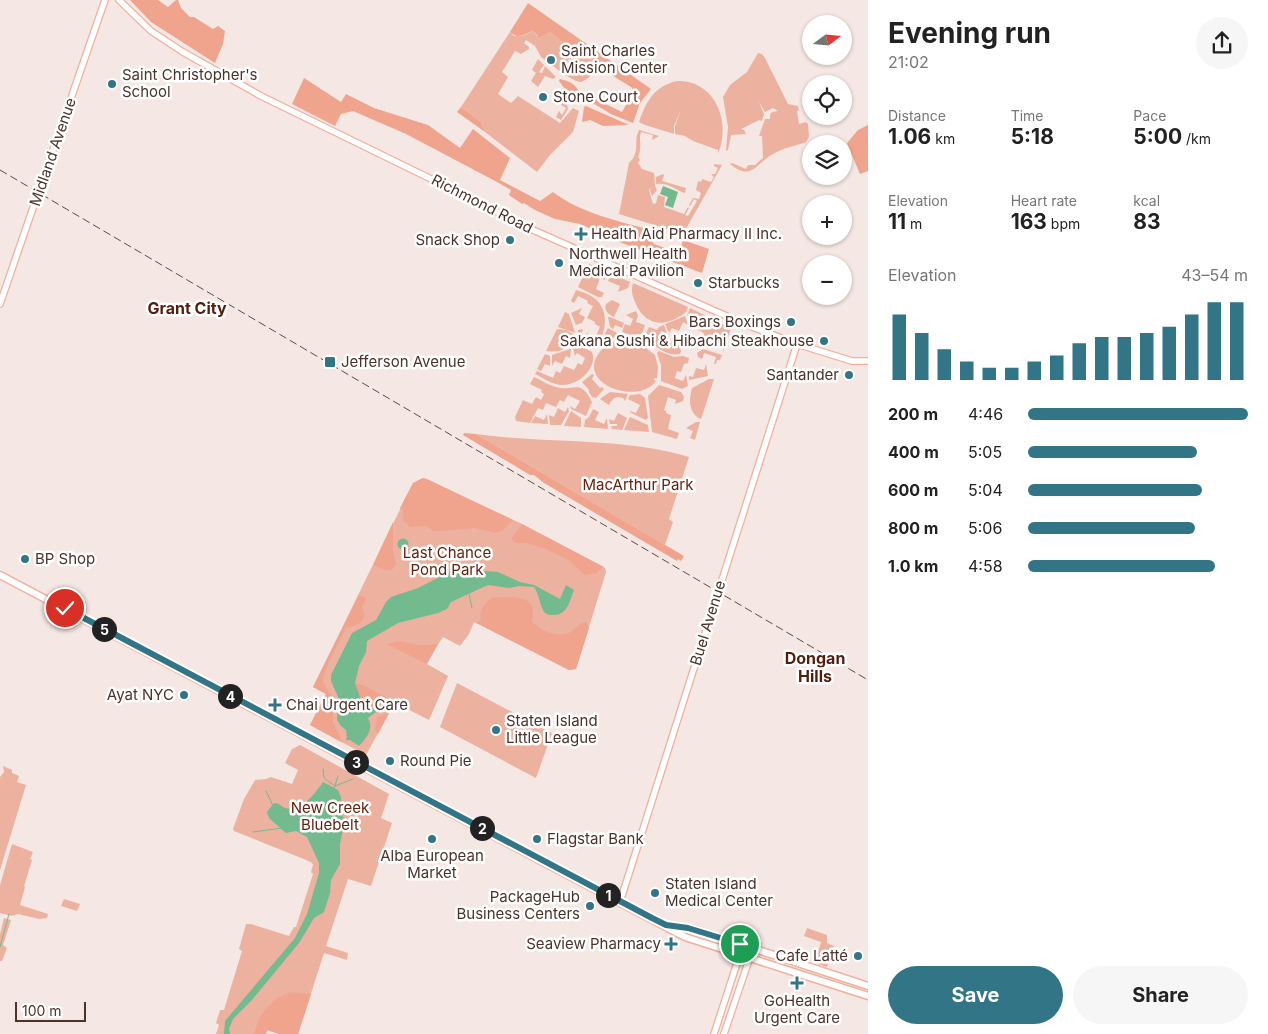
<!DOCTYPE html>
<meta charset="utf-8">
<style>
body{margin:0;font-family:Inter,sans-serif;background:#f6f6f6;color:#222;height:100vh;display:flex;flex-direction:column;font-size:19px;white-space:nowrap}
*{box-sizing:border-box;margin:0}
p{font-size:16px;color:#767676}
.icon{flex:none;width:28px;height:28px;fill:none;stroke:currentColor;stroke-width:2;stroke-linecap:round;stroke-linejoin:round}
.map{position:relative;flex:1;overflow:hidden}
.sheet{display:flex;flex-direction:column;background:#fff;width:400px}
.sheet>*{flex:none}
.needle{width:32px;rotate:74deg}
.buttons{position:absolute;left:802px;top:15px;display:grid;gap:10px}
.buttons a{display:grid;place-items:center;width:50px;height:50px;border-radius:50%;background:#fff;box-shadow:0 1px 4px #0004;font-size:25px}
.scale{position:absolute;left:15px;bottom:12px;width:71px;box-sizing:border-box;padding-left:5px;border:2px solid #4d322b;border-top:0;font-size:14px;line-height:18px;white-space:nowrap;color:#4d322b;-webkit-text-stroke:4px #fff;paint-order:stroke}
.pin{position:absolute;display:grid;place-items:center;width:42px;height:42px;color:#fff;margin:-21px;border:2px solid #fff;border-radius:50%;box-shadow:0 1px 5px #0007}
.km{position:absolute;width:25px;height:25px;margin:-12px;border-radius:50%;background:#222;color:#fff;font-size:14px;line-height:25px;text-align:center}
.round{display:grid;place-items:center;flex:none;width:52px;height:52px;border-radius:26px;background:#f6f6f6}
.head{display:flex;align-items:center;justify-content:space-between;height:85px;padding:0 20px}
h1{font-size:28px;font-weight:700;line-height:38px}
.figures{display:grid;grid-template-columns:repeat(3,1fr);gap:8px;height:85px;padding:5px 20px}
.figures div{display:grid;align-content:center}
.figures b{font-size:21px;font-weight:700}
.figures small{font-size:14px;font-weight:400}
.figures p{font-size:14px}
.chart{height:140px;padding:10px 20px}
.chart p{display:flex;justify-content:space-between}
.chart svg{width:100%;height:90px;margin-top:5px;stroke:#327586;stroke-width:6}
.cta{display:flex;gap:10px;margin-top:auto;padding:10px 20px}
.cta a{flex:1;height:58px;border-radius:30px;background:#327586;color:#fff;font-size:20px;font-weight:700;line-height:58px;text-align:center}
.cta a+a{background:#f6f6f6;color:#222}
ul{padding:0 20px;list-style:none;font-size:16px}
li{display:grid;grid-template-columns:80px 60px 1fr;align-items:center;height:38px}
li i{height:12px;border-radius:6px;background:#327586}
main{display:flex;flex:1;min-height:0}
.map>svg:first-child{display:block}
.green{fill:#edb1a0}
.forest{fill:#f0a48e}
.water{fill:#73ba8f}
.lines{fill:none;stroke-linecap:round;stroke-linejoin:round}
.stream{stroke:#73ba8f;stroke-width:1}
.secondary-casing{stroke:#f1af9c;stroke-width:8}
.primary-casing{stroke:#f1af9c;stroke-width:9}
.secondary{stroke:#fff;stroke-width:5.5}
.primary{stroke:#fff;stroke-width:6}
.rail{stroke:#634a43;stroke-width:1;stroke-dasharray:8 4;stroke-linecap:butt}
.secondary-bridge-casing{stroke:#f1af9c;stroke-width:8;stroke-linecap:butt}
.secondary-bridge{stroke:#fff;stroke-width:5.5}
.route-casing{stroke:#fff;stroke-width:10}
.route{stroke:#327586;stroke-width:6}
.poi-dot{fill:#327586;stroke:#fff;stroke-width:2}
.labels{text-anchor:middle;stroke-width:5;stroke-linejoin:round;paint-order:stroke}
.poi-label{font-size:15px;fill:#4d322b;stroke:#fff;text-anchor:start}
.street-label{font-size:15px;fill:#4d322b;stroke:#fff}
.park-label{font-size:15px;fill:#64220e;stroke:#fff}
.neighbourhood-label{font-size:16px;font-weight:bold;fill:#531e0f;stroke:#fff}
</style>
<main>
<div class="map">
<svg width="868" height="1034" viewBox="0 0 868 1034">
<rect width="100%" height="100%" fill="#f5e7e3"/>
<g class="green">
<polygon points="533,31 537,36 550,32 587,58 595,61 600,65 599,67 587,79 581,82 576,81 561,73 571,57 575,56 574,53 570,53 570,57 561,72 541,57 535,46 526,40 524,43 529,47 529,49 521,54 515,51 502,72 508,77 498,94 511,103 518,96 560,123 573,108 579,111 573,132 550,155 537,172 485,132 481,122 461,107 510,32 514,36 522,36"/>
<path d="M758 53 762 54 765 58 788 104 798 106 799 110 797 111 799 124 806 122 808 124 809 137 806 142C795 146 783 148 773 154 756 163 752 182 730 164L732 163 746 169 748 165H755L763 158 762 136H759L765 119H770V115L772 112 778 111 773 108 765 112 759 102 764 114 762 121 759 120 741 129 744 130 746 134 731 135 728 150 726 151 728 127 723 97 730 85 747 72Z"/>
<polygon points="538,59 544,65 539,72 542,73 545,66 556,77 553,79 545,76 538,87 531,81 536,73 532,70"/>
<path d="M677 81C715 80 732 122 718 154V150L693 141 685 136 675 134V126L681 109 674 126V134L645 125 639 122C646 102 654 86 677 81Z"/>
<polygon points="566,91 574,96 567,105 568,109 561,120 556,117 559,111 562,115 566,108 561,105 564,101 561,99"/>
<path d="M639 130 659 136 652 140 653 135 641 132C638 140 643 146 638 157L640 160 638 163 642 169 654 173C655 179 654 186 657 190L652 196 650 190 651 187 649 190 653 204 656 203 658 195 665 197 664 207 684 214 688 207 689 208 685 215 688 216 697 201 694 199 690 206 689 205 693 198 699 199 701 193 696 190 698 181 701 182 702 179 711 182 714 177 711 174H715L718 168 714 166V164L722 165 683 234 619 214 629 163C641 152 633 141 639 130Z"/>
<path d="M663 174 664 175 662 181 686 188 685 193C676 190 668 182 656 184V177Z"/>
<polygon points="589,264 608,272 605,280 600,278 596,289 604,293 602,297 598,297 578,287"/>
<polygon points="611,273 630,282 628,288 618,292 620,286 608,281"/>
<path d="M633 283 688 307 686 312C666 328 645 327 635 302 632 295 631 290 633 283Z"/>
<path d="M576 290C582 292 589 294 594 298 611 311 606 335 594 349L581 342 578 332V330L583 329 581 335 585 337 589 330 587 336 594 340 600 327 595 324V322L587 318 593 306 587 303 588 301 578 296 574 303 571 301Z"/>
<path d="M612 300 620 304 614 317C608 314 604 311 606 304Z"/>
<polygon points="582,308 579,314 585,317 582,323 576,325 571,313"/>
<polygon points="690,308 731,328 723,352 723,347 711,343 709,347 702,345 706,345 708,339 703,337 704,333 698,330 701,323 693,319 690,325 687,316"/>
<polygon points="636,311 638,315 636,322 645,325 642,334 631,335 622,332 625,324 630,326 633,319 626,315"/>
<polygon points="565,312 569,314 575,333 558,327"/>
<polygon points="685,316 688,325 683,322 679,331 672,328 669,333 665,324"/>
<polygon points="608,317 610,317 624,323 622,328 615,325 613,329 610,327"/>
<path d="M664 325 667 333 661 331 658 339 670 345 673 337 676 339 681 351 680 354C667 357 652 345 645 335L649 327 657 330 659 327Z"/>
<polygon points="608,328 617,333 615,337 603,343 602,340"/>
<path d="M557 329 566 330 575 335C567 350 561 353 546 351Z"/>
<path d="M626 340 633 341 641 347 646 348 655 355 658 367 657 378H654V380L656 381C638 406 576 384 599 353 606 344 615 340 626 340Z"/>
<path d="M581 346 592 352C598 368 578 386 561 385 552 384 543 378 535 374L537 371 553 378 556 371 560 373 564 366 574 370 578 363 582 365 585 358 577 353 575 356 573 348Z"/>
<polygon points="570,349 571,349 570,358 566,356 562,364 555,361 552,366 552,355"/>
<polygon points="703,349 722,355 720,360 717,360 716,364 714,364 716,357 704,353 702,359 698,357 697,353"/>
<polygon points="659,351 674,357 683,356 689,358 688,363 684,364 681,372 677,371 675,378 683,381 686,375 688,386 682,389 661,381 661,365 657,353"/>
<polygon points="545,354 550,356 550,366 545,364 541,371 537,369"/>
<polygon points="706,364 708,376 689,380 689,376 693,377 696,368 704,370"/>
<polygon points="592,374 594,375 592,379 600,388 602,387 604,389 596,398 592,397 589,392 589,390 582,382"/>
<path d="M534 377C541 380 548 385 556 387 575 392 580 378 592 402L586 416 571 409 570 406 575 409 580 401 568 395 564 402 560 400 556 407 546 403 543 410 538 408 530 423 516 421 515 417 523 400 532 404 536 397 541 400 544 394 541 392 542 390 530 384Z"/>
<path d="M709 379H714L701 419C688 414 689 399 692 388Z"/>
<polygon points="659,385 681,392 684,397 683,401 675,404 676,400 668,397 664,410 666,411 666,413 671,415 668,429 679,433 677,439 652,432 648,396"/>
<polygon points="610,392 628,394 625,401 623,398 618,397 614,398 612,401 611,401 609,405 600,399"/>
<polygon points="640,394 645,398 648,418 646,420 631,413 630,411 636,413 640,405 628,399 630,395"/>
<polygon points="568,407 569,411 561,425 550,425 549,415 554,417 558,408 565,412"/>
<polygon points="593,409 599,412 595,420 604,424 607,418 608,429 584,427 585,420 589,417"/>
<polygon points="571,411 581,418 581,427 564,426"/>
<polygon points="618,413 627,418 622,430 612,429 611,426 617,426 617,424 610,424 609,419 614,421"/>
<polygon points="547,414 548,424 531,423 535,416 544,420"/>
<polygon points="630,417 648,425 649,432 624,430"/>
<polygon points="696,422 700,422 695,440 690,438 693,431 686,428"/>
<path d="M476 434C545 444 624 437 689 457L669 519 673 522 665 545Z"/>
<polygon points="423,478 520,523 605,568 606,572 576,669 569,670 474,622 469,634 460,646 443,637 427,661 427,664 448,676 429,720 386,698 389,713 366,755 310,725 326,694 313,687 413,483"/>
<polygon points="457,683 552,733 536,778 440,727"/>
<polygon points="300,745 389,794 381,818 392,823 371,886 348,879 326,946 348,953 347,960 324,953 298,1034 279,1034 267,1030 266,1034 216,1034 219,1025 216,1023 220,1010 224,1010 242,951 239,949 246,924 251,924 289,936 294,927 296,927 313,874 311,872 313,865 311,862 234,831 233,829 244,799 255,780 266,779 271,777 292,784 298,770 285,763 292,749"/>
<polygon points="3,766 12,770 12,773 19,776 17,782 26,785 0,870 0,777 4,772"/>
<polygon points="12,844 33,852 30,859 32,860 24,886 25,887 20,905 48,914 47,918 39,919 18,914 12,916 0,913 0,885"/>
<polygon points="64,899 80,904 77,911 61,906"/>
<polygon points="4,918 11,920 3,945 7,948 2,961 0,961 0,934"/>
<polygon points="807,928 827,935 827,943 834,946 827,967 815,963 821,942 804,936"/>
</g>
<g class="forest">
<polygon points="130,0 158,0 168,7 176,0 178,0 181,8 190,17 194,17 213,29 218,26 225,31 223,44 215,63 151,22"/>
<path d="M528 3 651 89 640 103 633 123 611 114 586 99 584 94 588 91 589 96 622 112 634 91 631 87 599 67V63L580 54 550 32 539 37 533 31C524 34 518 40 510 32Z"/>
<path d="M304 78 341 102 346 94 374 108 428 125 460 148 473 129 510 158 500 180 540 201 553 192C582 214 619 221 654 231L651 240 654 244 676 252 680 250 683 240 709 249 702 273 622 243 580 224 555 219 535 210 524 203 522 204 509 195 511 190 497 182 406 134 353 111 341 114 335 126 292 104Z"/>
<path d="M560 79C570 81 579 86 580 96L565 89 559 81Z"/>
<polygon points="586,106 629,125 603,126 590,120 582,122 584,107"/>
<polygon points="461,107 481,122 485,132 457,112"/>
<polygon points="868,125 868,171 860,174 847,143 858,130"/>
<polygon points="464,433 476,434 684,556 681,561 678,559 677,561 544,483 534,475 530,475 463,435"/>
<polygon points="423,478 427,479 513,520 503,530 496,533 475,528 440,531 433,531 426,526 410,527 404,521 403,511 400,508 413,483"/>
<polygon points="393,522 393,551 396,564 392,570 385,570 373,565"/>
<polygon points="522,524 604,567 596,573 585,575 570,561 546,549 527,543 516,543 511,539"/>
<path d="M359 595 366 598 362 607C369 621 358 625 346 628L329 662 324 674 323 682 333 699V722L343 743 310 725 326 694 313 687Z"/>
<path d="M491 598C503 598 531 593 533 610 534 613 532 618 532 622 542 630 555 638 569 633 575 630 578 623 586 622L589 628 576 669 569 670 477 623 481 621C479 611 484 605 491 598Z"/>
<polygon points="399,641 418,645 438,644 427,664 387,644"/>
<polygon points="355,683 365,686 386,697 386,702 392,703 390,706 375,709 363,706"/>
<polygon points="389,713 378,734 375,730 377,717"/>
<path d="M291 992 311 994 298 1034H279L267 1030 266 1034H254C259 1014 271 998 291 992Z"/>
</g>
<g class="water">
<polygon points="663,186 678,192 673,208 665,205 668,197 660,194"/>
<circle cx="403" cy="544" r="5.5"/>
<path d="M455 569 498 572 520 582 534 585 560 599 566 585 574 590C569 602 568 615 553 615 548 615 545 614 543 610 539 602 539 594 534 587L519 586 509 588 488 585 451 602 447 609 438 613 398 623 367 641 366 652 359 666 355 683 363 706 373 708 376 712 368 718C374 728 367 738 359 746L350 740H346L347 737 346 730 341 726 337 720 338 697 331 681V675L352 633 376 620 386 602 391 597 418 588Z"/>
<path d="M323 782 338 790 341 797 344 825 340 844V864L331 880 330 893 324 912 314 918 299 943 252 1000 233 1019 229 1029 230 1034H224L225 1021 295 938 307 914 319 873V863L307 837 296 831 286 833 269 818 267 812 274 803C280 803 280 806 285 808 302 813 315 793 323 782Z"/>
</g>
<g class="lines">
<g class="stream">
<polyline points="469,594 472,608"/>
<polyline points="323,769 324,778 335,786 353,779"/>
<polyline points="334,789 338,776"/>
<polyline points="266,791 273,806"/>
<polyline points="253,832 282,828"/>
<polyline points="0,947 9,914"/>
</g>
<g class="secondary-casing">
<g id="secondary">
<polyline points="119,0 151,31 183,52 261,96 425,176 531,229 742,323 797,344 839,357 852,361 868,361"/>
<polyline points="43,179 105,0"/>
<polyline points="0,304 36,199"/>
<path d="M620 902C679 716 737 530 797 344"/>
<polyline points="714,1034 738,960 740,944"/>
<polyline points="724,1034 753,948"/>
</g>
</g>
<g class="primary-casing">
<g id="primary">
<polyline points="0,575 685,937 868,996"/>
<polyline points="670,926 694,929 868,986"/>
</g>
</g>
<use href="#secondary" class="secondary"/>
<use href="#primary" class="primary"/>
<polyline class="rail" points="0,170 868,680"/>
<g class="secondary-bridge-casing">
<polyline id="secondary-bridge" points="36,199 43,179"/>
</g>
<use href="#secondary-bridge" class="secondary-bridge"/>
</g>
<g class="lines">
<g class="route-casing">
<polyline id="route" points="65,608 652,918 666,925 688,928 740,944"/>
</g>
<use href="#route" class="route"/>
</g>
<g class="poi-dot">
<circle cx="551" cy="60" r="5"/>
<circle cx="112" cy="84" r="5"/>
<circle cx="543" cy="97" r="5"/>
<path d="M578.5 226.5h5v5h5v5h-5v5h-5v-5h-5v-5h5z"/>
<circle cx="510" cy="240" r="5"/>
<circle cx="559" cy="263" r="5"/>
<circle cx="698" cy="283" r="5"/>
<circle cx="791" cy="322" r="5"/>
<circle cx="824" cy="341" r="5"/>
<rect x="324" y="356" width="12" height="12" rx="2.5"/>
<circle cx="849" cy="375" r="5"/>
<circle cx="25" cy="559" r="5"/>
<circle cx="184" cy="695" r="5"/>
<path d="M272.5 697.5h5v5h5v5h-5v5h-5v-5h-5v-5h5z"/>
<circle cx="496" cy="730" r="5"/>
<circle cx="390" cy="761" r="5"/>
<circle cx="432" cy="839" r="5"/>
<circle cx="537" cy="839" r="5"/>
<circle cx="655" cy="893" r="5"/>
<circle cx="590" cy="906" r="5"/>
<path d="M668.5 936.5h5v5h5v5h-5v5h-5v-5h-5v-5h5z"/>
<circle cx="858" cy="956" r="5"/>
<path d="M794.5 975.5h5v5h5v5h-5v5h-5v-5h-5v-5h5z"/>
</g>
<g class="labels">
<g class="poi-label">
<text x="561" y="56">Saint Charles<tspan x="561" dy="17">Mission Center</tspan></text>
<text x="122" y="80">Saint Christopher's<tspan x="122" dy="17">School</tspan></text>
<text x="553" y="102">Stone Court</text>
<text x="591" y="239">Health Aid Pharmacy II Inc.</text>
<text x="500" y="245" text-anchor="end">Snack Shop</text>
<text x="569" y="259">Northwell Health<tspan x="569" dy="17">Medical Pavilion</tspan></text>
<text x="708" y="288">Starbucks</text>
<text x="781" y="327" text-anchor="end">Bars Boxings</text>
<text x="814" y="346" text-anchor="end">Sakana Sushi &amp; Hibachi Steakhouse</text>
<text x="341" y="367">Jefferson Avenue</text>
<text x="839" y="380" text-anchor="end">Santander</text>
<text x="35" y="564">BP Shop</text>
<text x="174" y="700" text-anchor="end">Ayat NYC</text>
<text x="286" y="710">Chai Urgent Care</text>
<text x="506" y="726">Staten Island<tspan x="506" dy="17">Little League</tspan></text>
<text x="400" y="766">Round Pie</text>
<text x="547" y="844">Flagstar Bank</text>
<text x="432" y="861" text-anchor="middle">Alba European<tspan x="432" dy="17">Market</tspan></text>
<text x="665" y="889">Staten Island<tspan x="665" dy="17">Medical Center</tspan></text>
<text x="580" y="902" text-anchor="end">PackageHub<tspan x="580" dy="17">Business Centers</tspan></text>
<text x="661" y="949" text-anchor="end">Seaview Pharmacy</text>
<text x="848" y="961" text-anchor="end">Cafe Latté</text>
<text x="797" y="1006" text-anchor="middle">GoHealth<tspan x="797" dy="17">Urgent Care</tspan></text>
</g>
<g class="street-label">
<text transform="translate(53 152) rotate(-71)" y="5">Midland Avenue</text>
<text transform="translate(482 204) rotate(27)" y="5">Richmond Road</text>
<text transform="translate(708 623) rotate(-73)" y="5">Buel Avenue</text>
</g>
<g class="park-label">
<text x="638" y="490">MacArthur Park</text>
<text x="447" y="558">Last Chance<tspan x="447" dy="17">Pond Park</tspan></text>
<text x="330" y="813">New Creek<tspan x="330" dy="17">Bluebelt</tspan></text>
</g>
<g class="neighbourhood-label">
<text x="187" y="314">Grant City</text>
<text x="815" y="664">Dongan<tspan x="815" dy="18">Hills</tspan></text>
</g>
</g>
</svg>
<div class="buttons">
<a><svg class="needle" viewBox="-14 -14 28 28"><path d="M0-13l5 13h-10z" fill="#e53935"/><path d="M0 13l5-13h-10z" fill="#767676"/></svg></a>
<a><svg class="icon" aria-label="locate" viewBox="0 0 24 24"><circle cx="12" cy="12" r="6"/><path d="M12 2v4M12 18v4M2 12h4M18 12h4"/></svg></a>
<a><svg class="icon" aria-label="layers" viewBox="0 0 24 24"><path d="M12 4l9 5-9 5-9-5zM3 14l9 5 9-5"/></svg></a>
<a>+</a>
<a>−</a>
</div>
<div class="scale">100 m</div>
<div class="pin" style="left:740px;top:944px;background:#1e9e55"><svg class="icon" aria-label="arrive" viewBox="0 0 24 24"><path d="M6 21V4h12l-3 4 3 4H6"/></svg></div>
<div class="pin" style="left:65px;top:608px;background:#d93025"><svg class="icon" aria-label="check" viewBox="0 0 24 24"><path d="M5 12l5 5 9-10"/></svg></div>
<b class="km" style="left:608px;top:895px">1</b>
<b class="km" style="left:482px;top:828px">2</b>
<b class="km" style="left:356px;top:762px">3</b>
<b class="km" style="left:230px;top:696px">4</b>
<b class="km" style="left:104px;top:629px">5</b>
</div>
<section class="sheet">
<div class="head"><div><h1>Evening run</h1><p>21:02</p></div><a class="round"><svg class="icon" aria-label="share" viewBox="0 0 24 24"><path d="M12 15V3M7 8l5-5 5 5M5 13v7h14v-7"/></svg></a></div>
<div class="figures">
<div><p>Distance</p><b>1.06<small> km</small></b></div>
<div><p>Time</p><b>5:18</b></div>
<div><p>Pace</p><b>5:00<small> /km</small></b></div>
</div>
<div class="figures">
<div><p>Elevation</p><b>11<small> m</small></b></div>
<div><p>Heart rate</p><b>163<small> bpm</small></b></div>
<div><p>kcal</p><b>83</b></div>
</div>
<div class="chart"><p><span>Elevation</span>43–54 m</p>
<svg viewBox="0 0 160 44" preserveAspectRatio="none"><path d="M5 44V12M15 44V21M25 44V29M35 44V35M45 44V38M55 44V38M65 44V35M75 44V32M85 44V26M95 44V23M105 44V23M115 44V21M125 44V18M135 44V12M145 44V6M155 44V6"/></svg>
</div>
<ul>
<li><b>200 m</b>4:46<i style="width:100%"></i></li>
<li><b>400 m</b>5:05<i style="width:77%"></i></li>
<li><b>600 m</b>5:04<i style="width:79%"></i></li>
<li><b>800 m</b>5:06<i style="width:76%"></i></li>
<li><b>1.0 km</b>4:58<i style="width:85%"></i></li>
</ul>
<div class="cta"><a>Save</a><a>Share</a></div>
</section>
</main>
